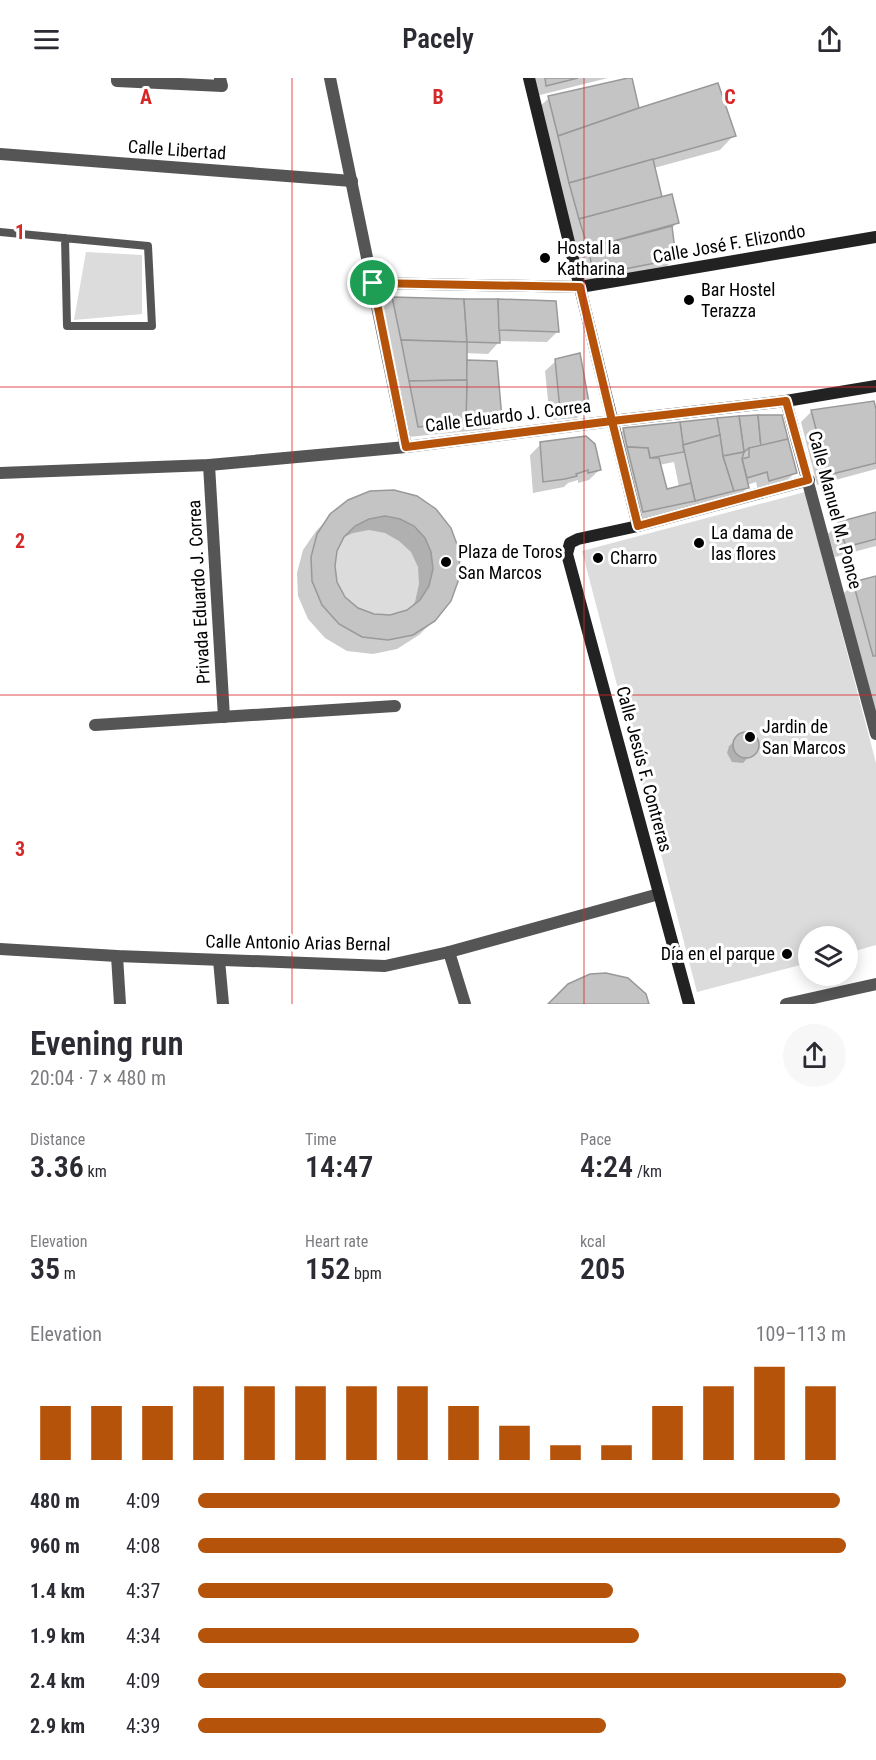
<!DOCTYPE html>
<meta charset="utf-8">
<style>
body{margin:0;font-family:"Roboto Condensed",sans-serif;background:#f7f7f7;color:#2b2b33;height:100vh;display:flex;flex-direction:column;font-size:22px;white-space:nowrap}
*{box-sizing:border-box;margin:0}
p{font-size:20px;color:#7c7c81}
.icon{flex:none;width:33px;height:33px;fill:none;stroke:currentColor;stroke-width:2;stroke-linecap:round;stroke-linejoin:round}
.map{position:relative;height:926px;overflow:hidden}
.panel{display:flex;flex-direction:column;background:#fff;flex:1}
.panel>*{flex:none}
.buttons{position:absolute;left:798px;top:848px;display:grid;gap:12px}
.buttons a{display:grid;place-items:center;width:60px;height:60px;border-radius:50%;background:#fff;box-shadow:0 3px 15px #0003;font-size:30px}
.pin{position:absolute;display:grid;place-items:center;width:51px;height:51px;color:#fff;margin:-26px;border:3px solid #fff;border-radius:50%;box-shadow:0 2px 6px #0007}
.round{display:grid;place-items:center;flex:none;width:63px;height:63px;border-radius:32px;background:#f7f7f7}
.head{display:flex;align-items:center;justify-content:space-between;height:102px;padding:0 30px}
h1{font-size:33px;font-weight:600;line-height:45px}
.stats{display:grid;grid-template-columns:repeat(3,1fr);gap:9px;height:102px;padding:6px 30px}
.stats div{display:grid;align-content:center}
.stats b{font-size:30px;font-weight:600}
.stats small{font-size:16px;font-weight:400}
.stats p{font-size:16px}
.chart{height:168px;padding:12px 30px}
.chart p{display:flex;justify-content:space-between}
.chart svg{width:100%;height:108px;margin-top:6px;stroke:#b45309;stroke-width:6}
ul{padding:0 30px;list-style:none;font-size:20px}
li{display:grid;grid-template-columns:96px 72px 1fr;align-items:center;height:45px}
li i{height:15px;border-radius:8px;background:#b45309}
header{display:flex;justify-content:space-between;align-items:center;height:78px;padding:0 30px;background:#fff;font-size:27px;font-weight:600}
.map>svg:first-child{display:block}
.green{fill:#dcdcdc}
.shadow{fill:#0003;fill-rule:evenodd}
.building{fill:#c4c4c4;stroke:#999;stroke-width:1.5;fill-rule:evenodd}
.lines{fill:none;stroke-linecap:round;stroke-linejoin:round}
.lane{stroke:#555;stroke-width:8}
.street{stroke:#555;stroke-width:12}
.secondary{stroke:#222;stroke-width:12}
.route-casing{stroke:#fff;stroke-width:12}
.route{stroke:#b45309;stroke-width:8}
.grid{fill:none;stroke:#d62828;stroke-width:1.5;stroke-opacity:0.55}
.poi-dot{fill:#000;stroke:#fff;stroke-width:2}
.labels{text-anchor:middle;stroke-width:6;stroke-linejoin:round;paint-order:stroke}
.street-label{font-size:18px;fill:#000;stroke:#fff}
.poi-label{font-size:18px;fill:#000;stroke:#fff;text-anchor:start}
.grid-label{font-size:20px;text-anchor:middle;font-weight:bold;fill:#d62828;stroke:#fff;stroke-width:6;stroke-linejoin:round;paint-order:stroke}
</style>
<header><svg class="icon" aria-label="menu" viewBox="0 0 24 24"><path d="M4 6h16M4 12h16M4 18h16"/></svg>Pacely<svg class="icon" aria-label="share" viewBox="0 0 24 24"><path d="M12 15V3M7 8l5-5 5 5M5 13v7h14v-7"/></svg></header>
<div class="map">
<svg width="876" height="926" viewBox="0 0 876 926">
<rect width="100%" height="100%" fill="#fff"/>
<g class="green">
<polygon points="86,174 142,177 142,236 74,242"/>
<polygon points="805,414 876,685 876,867 848,875 848,858 808,858 808,885 697,914 582,473"/>
<circle cx="384" cy="488" r="49"/>
</g>
<g class="shadow">
<polygon points="531,0 608,0 536,18"/>
<polygon points="549,20 638,32 734,57 720,72 654,90 661,120 677,145 671,151 675,180 664,191 584,207 538,30"/>
<polygon points="393,220 558,253 547,264 498,263 498,265 488,276 465,275 465,284 501,340 490,351 408,359 382,231"/>
<polygon points="556,283 588,329 577,340 550,342 545,293"/>
<polygon points="873,325 876,338 876,391 817,407 801,344 811,334"/>
<path d="M781 338 795 395 784 405 758 413 756 404 747 407 748 409 741 416 632 444 613 362 624 351ZM674 384 679 409 666 413 659 387Z"/>
<polygon points="541,366 599,392 589,402 578,405 578,402 568,405 564,409 533,415 530,377"/>
<path d="M435 432 434 542 419 557 397 571 373 576 347 573 325 560 308 541 298 518 297 495 303 472 316 453 331 438ZM369 452 385 455 399 463 411 474 418 489 419 506 415 524 410 531 391 539 373 538 357 531 344 520 336 505 333 489 335 472 342 460 353 455Z"/>
<polygon points="876,436 876,468 835,479 828,456 838,446"/>
<polygon points="876,499 876,638 839,520 854,505"/>
<polygon points="743,656 750,656 755,661 756,671 743,685 732,684 727,675 729,668"/>
</g>
<g class="building">
<polygon points="545,0 578,0 546,8"/>
<polygon points="628,0 632,0 639,30 558,58 548,18"/>
<polygon points="718,5 736,58 569,105 558,58 639,30"/>
<polygon points="653,81 662,119 579,141 569,105"/>
<polygon points="672,116 679,145 588,170 579,141"/>
<polygon points="672,148 676,181 594,197 588,170"/>
<polygon points="392,219 464,221 467,264 401,262"/>
<polygon points="464,221 498,221 500,265 467,264"/>
<polygon points="498,221 556,223 559,254 499,252"/>
<polygon points="401,262 467,264 467,302 409,303"/>
<polygon points="580,275 590,330 560,332 555,281"/>
<polygon points="467,282 497,283 502,341 466,344"/>
<polygon points="467,302 466,344 418,349 409,303"/>
<polygon points="874,323 876,331 876,385 828,397 811,332"/>
<polygon points="758,337 761,369 749,370 744,374 739,338"/>
<polygon points="758,337 782,337 788,361 761,369"/>
<polygon points="739,338 744,374 723,378 717,340"/>
<polygon points="717,340 720,357 683,367 680,344"/>
<polygon points="680,344 684,374 650,380 648,370 627,369 623,350"/>
<polygon points="720,357 723,378 734,413 695,423 683,367"/>
<polygon points="586,358 595,366 601,392 588,395 588,392 576,396 577,398 565,401 543,404 540,364"/>
<polygon points="788,361 797,395 769,403 767,394 747,400 742,381 749,379 749,370"/>
<polygon points="627,369 648,370 650,380 659,380 667,411 691,405 695,423 643,434"/>
<polygon points="744,374 742,381 749,410 734,413 723,378"/>
<path d="M394 412 417 418 436 431 451 450 459 472 460 498 451 523 435 543 413 557 388 562 362 559 339 546 322 527 312 503 311 479 317 456 330 436 348 422 370 413ZM385 438 400 441 414 448 425 460 431 474 433 491 429 508 420 522 407 532 390 537 374 536 358 530 345 519 337 504 335 488 337 473 344 459 355 448 369 441Z"/>
<polygon points="876,434 876,461 846,469 838,444"/>
<polygon points="876,498 876,578 873,578 853,504"/>
<circle cx="746" cy="667" r="13"/>
<polygon points="606,895 628,900 646,916 649,926 548,926 568,906 590,896"/>
</g>
<g class="lines">
<polyline class="lane" points="0,154 148,168 152,248 67,248 65,160"/>
<g class="street">
<polyline points="117,0 117,3 222,8 220,0"/>
<polyline points="330,0 406,369"/>
<polyline points="0,76 352,103"/>
<polyline points="373,205 580,209"/>
<polyline points="786,323 876,656"/>
<polyline points="209,387 224,639"/>
<polyline points="0,395 209,387 406,369 612,343"/>
<polyline points="638,448 809,402"/>
<polyline points="95,647 395,628"/>
<polyline points="0,871 117,878 385,888 449,874 659,816"/>
<polyline points="449,874 465,926"/>
<polyline points="117,878 120,926"/>
<polyline points="219,882 223,926"/>
<polyline points="786,926 876,906"/>
</g>
<g class="secondary">
<polyline points="529,0 638,448 578,461 570,465 567,476 689,926"/>
<polyline points="580,209 876,159"/>
<polyline points="612,343 786,323 876,308"/>
</g>
</g>
<g class="lines">
<g class="route-casing">
<polyline id="route" points="373,205 406,369 612,343 638,448 808,402 786,323 612,343 580,209 373,205"/>
</g>
<use href="#route" class="route"/>
</g>
<path class="grid" d="M292 0V926M584 0V926M0 309H876M0 617H876"/>
<g class="poi-dot">
<circle cx="545" cy="180" r="6"/>
<circle cx="689" cy="222" r="6"/>
<circle cx="699" cy="465" r="6"/>
<circle cx="598" cy="480" r="6"/>
<circle cx="446" cy="484" r="6"/>
<circle cx="750" cy="659" r="6"/>
<circle cx="787" cy="876" r="6"/>
</g>
<g class="labels">
<g class="street-label">
<text transform="translate(177 72) rotate(4)" y="6">Calle Libertad</text>
<text transform="translate(729 166) rotate(-10)" y="6">Calle José F. Elizondo</text>
<text transform="translate(508 338) rotate(-7)" y="6">Calle Eduardo J. Correa</text>
<text transform="translate(835 432) rotate(75)" y="6">Calle Manuel M. Ponce</text>
<text transform="translate(199 514) rotate(-93)" y="6">Privada Eduardo J. Correa</text>
<text transform="translate(644 691) rotate(75)" y="6">Calle Jesús F. Contreras</text>
<text transform="translate(298 865) rotate(1)" y="6">Calle Antonio Arias Bernal</text>
</g>
<g class="poi-label">
<text x="557" y="176">Hostal la<tspan x="557" dy="21">Katharina</tspan></text>
<text x="701" y="218">Bar Hostel<tspan x="701" dy="21">Terazza</tspan></text>
<text x="711" y="461">La dama de<tspan x="711" dy="21">las flores</tspan></text>
<text x="458" y="480">Plaza de Toros<tspan x="458" dy="21">San Marcos</tspan></text>
<text x="610" y="486">Charro</text>
<text x="762" y="655">Jardin de<tspan x="762" dy="21">San Marcos</tspan></text>
<text x="775" y="882" text-anchor="end">Día en el parque</text>
</g>
</g>
<g class="grid-label">
<text x="146" y="26">A</text>
<text x="438" y="26">B</text>
<text x="730" y="26">C</text>
<text x="20" y="161">1</text>
<text x="20" y="470">2</text>
<text x="20" y="778">3</text>
</g>
</svg>
<div class="buttons">
<a><svg class="icon" aria-label="layers" viewBox="0 0 24 24"><path d="M12 4l9 5-9 5-9-5zM3 14l9 5 9-5"/></svg></a>
</div>
<div class="pin" style="left:373px;top:205px;background:#1e9e55"><svg class="icon" aria-label="arrive" viewBox="0 0 24 24"><path d="M6 21V4h12l-3 4 3 4H6"/></svg></div>
</div>
<section class="panel">
<div class="head"><div><h1>Evening run</h1><p>20:04 · 7 × 480 m</p></div><a class="round"><svg class="icon" aria-label="share" viewBox="0 0 24 24"><path d="M12 15V3M7 8l5-5 5 5M5 13v7h14v-7"/></svg></a></div>
<div class="stats">
<div><p>Distance</p><b>3.36<small> km</small></b></div>
<div><p>Time</p><b>14:47</b></div>
<div><p>Pace</p><b>4:24<small> /km</small></b></div>
</div>
<div class="stats">
<div><p>Elevation</p><b>35<small> m</small></b></div>
<div><p>Heart rate</p><b>152<small> bpm</small></b></div>
<div><p>kcal</p><b>205</b></div>
</div>
<div class="chart"><p><span>Elevation</span>109–113 m</p>
<svg viewBox="0 0 160 44" preserveAspectRatio="none"><path d="M5 44V22M15 44V22M25 44V22M35 44V14M45 44V14M55 44V14M65 44V14M75 44V14M85 44V22M95 44V30M105 44V38M115 44V38M125 44V22M135 44V14M145 44V6M155 44V14"/></svg>
</div>
<ul>
<li><b>480 m</b>4:09<i style="width:99%"></i></li>
<li><b>960 m</b>4:08<i style="width:100%"></i></li>
<li><b>1.4 km</b>4:37<i style="width:64%"></i></li>
<li><b>1.9 km</b>4:34<i style="width:68%"></i></li>
<li><b>2.4 km</b>4:09<i style="width:100%"></i></li>
<li><b>2.9 km</b>4:39<i style="width:63%"></i></li>
</ul>
</section>
